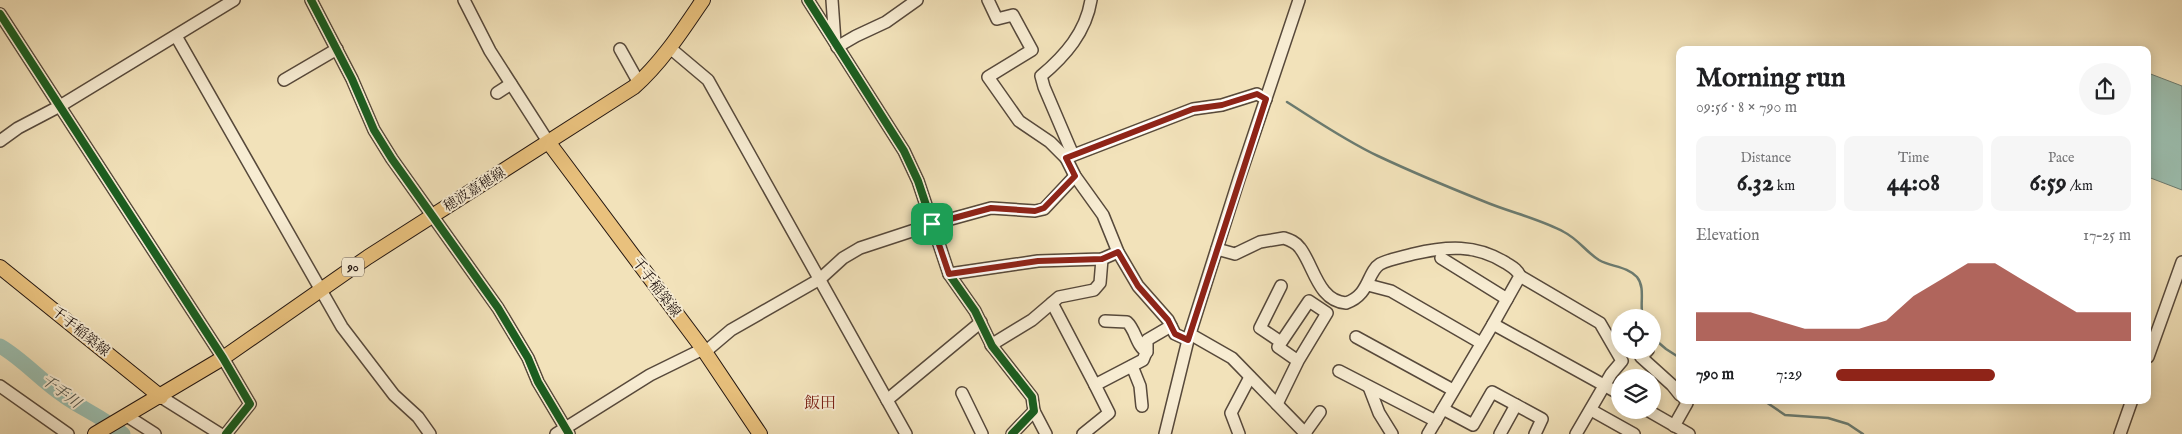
<!DOCTYPE html>
<meta charset="utf-8">
<style>
body{margin:0;font-family:"IM FELL English","Noto Serif JP",serif;background:#f6f6f6;color:#202124;height:100vh;display:flex;flex-direction:column;font-size:19px;white-space:nowrap}
*{box-sizing:border-box;margin:0}
p{font-size:16px;color:#757577}
.icon{flex:none;width:28px;height:28px;fill:none;stroke:currentColor;stroke-width:2;stroke-linecap:round;stroke-linejoin:round}
.map{position:relative;flex:1;overflow:hidden}
.sheet{position:absolute;left:1676px;top:46px;width:475px;height:358px;display:flex;flex-direction:column;background:#fff;border-radius:10px;box-shadow:0 2px 12px #0003}
.sheet>*{flex:none}
.fabs{position:absolute;left:1611px;top:309px;display:grid;gap:10px}
.fabs a{display:grid;place-items:center;width:50px;height:50px;border-radius:50%;background:#fff;box-shadow:0 2px 12px #0003;font-size:25px}
.pin{position:absolute;display:grid;place-items:center;width:42px;height:42px;color:#fff;margin:-21px;border-radius:10px;box-shadow:0 2px 8px #0006}
.round{display:grid;place-items:center;flex:none;width:52px;height:52px;border-radius:26px;background:#f6f6f6}
.overview{display:flex;align-items:center;justify-content:space-between;height:85px;padding:0 20px}
h1{font-size:28px;font-weight:700;line-height:38px}
.figures{display:grid;grid-template-columns:repeat(3,1fr);gap:8px;height:85px;padding:5px 20px}
.figures div{display:grid;align-content:center;border-radius:10px;background:#f6f6f6;text-align:center}
.figures b{font-size:25px;font-weight:700}
.figures small{font-size:14px;font-weight:400}
.figures p{font-size:14px}
.chart{height:140px;padding:10px 20px}
.chart p{display:flex;justify-content:space-between}
.chart svg{width:100%;height:90px;margin-top:5px;fill:#8f2418;opacity:.7}
ul{padding:0 20px;list-style:none;font-size:16px}
li{display:grid;grid-template-columns:80px 60px 1fr;align-items:center;height:38px}
li i{height:12px;border-radius:6px;background:#8f2418}
.map>svg:first-child{display:block}
.water{fill:#9bbeaf;stroke:#6b7b70}
.lines{fill:none;stroke-linecap:round;stroke-linejoin:round}
.stream{stroke:#6b7b70;stroke-width:2.5}
.river{stroke:#9bbeaf;stroke-width:15}
.minor-casing{stroke:#57493b;stroke-width:14}
.major-casing{stroke:#231611;stroke-width:16}
.minor{stroke:#f7ecd2;stroke-width:11}
.major{stroke:#e9c17d;stroke-width:14}
.cycleway-casing{stroke:#f7ecd2;stroke-width:11}
.cycleway{stroke:#1b5e20;stroke-width:8}
.route-casing{stroke:#fff;stroke-width:10}
.route{stroke:#8f2418;stroke-width:6}
.labels{text-anchor:middle;stroke-width:4;stroke-linejoin:round;paint-order:stroke}
.shield{fill:#f7ecd2;stroke:#63564b;stroke-width:1}
.shield-label{font-size:12px;font-weight:bold;fill:#231611}
.street-label{font-size:14px;fill:#231611;stroke:#f7ecd2}
.water-label{font-size:15px;font-style:italic;fill:#4d5148;stroke:#f7ecd2}
.quarter-label{font-size:16px;fill:#7a1f14;stroke:#f7ecd2}
</style>
<div class="map">
<svg width="2182" height="434" viewBox="0 0 2182 434">
<rect width="100%" height="100%" fill="#f2e2ba"/>
<filter id="stains"><feTurbulence type="fractalNoise" baseFrequency=".004" numOctaves="4"/><feColorMatrix values="0 0 0 0 .2 0 0 0 0 .09 0 0 0 0 .02 0 0 0 .5 -.17"/></filter>
<radialGradient id="worn" r=".72"><stop offset=".6" stop-color="#630" stop-opacity="0"/><stop offset="1" stop-color="#630" stop-opacity=".3"/></radialGradient>
<polygon class="water" points="2148,73 2182,86 2182,190 2148,177"/>
<g class="lines">
<g class="stream">
<path d="M1287 102C1317 121 1346 141 1378 156 1412 172 1448 187 1483 201 1509 212 1540 219 1564 232 1578 239 1586 252 1599 260 1611 267 1627 266 1637 277 1646 288 1639 305 1643 318"/>
<polyline points="1652,337 1666,349 1680,358"/>
<polyline points="1763,400 1785,415 1828,418 1848,424 1863,434"/>
</g>
<path class="river" d="M0 346C24 360 41 381 64 396 84 410 105 418 123 434"/>
<g class="minor-casing">
<g id="minor">
<polyline points="311,0 352,79 374,130 392,159 498,308 528,358 538,382 569,434"/>
<polyline points="464,0 490,51 549,143"/>
<polyline points="808,0 904,151 918,181 949,274 975,311 992,346 1032,397 1034,411 1012,434"/>
<polyline points="832,0 835,42"/>
<polyline points="988,0 997,19 1013,15 1032,50 988,77 1019,121 1050,142 1066,158"/>
<polyline points="0,14 223,358 250,404 226,434"/>
<polyline points="176,36 342,327 394,395 418,417 430,434"/>
<polyline points="837,47 856,36 886,22 917,0"/>
<polyline points="670,48 708,80 906,434"/>
<polyline points="620,49 639,83"/>
<polyline points="284,80 337,49"/>
<polyline points="497,93 511,84"/>
<polyline points="0,141 18,128 60,106 234,0"/>
<path d="M1073 155 1044 87 1041 76C1065 56 1086 32 1091 0"/>
<path d="M1217 249 1235 254 1260 242 1284 238C1290 240 1296 242 1300 248 1314 266 1318 301 1346 303 1370 295 1367 272 1380 264 1390 259 1402 257 1413 254 1447 246 1476 244 1506 263 1512 267 1517 269 1520 276L1493 324"/>
<polyline points="1441,258 1507,299"/>
<polyline points="949,274 1038,261 1102,259 1118,252"/>
<polyline points="1520,276 1600,323 1622,361 1611,374 1576,434"/>
<polyline points="1368,285 1391,291 1481,343"/>
<polyline points="1052,303 1095,385"/>
<path d="M1105 321 1127 322C1136 330 1136 346 1147 352"/>
<polyline points="1190,334 1232,358 1306,434"/>
<polyline points="1356,337 1453,390"/>
<polyline points="1188,340 1175,334 1168,320 1138,286 1118,252 1103,215 1075,176 1066,158 1193,109 1222,105 1257,94 1266,99"/>
<polyline points="1281,342 1260,328 1281,286"/>
<polyline points="991,345 1032,320 1059,297 1094,290 1100,283 1102,259"/>
<polyline points="1648,350 1641,357 1672,385 1680,395"/>
<polyline points="705,352 731,330 820,279 843,258 860,248 933,224 991,208 1035,211 1044,209 1075,176"/>
<polyline points="2148,357 2182,262"/>
<polyline points="1132,366 1140,386 1142,406"/>
<polyline points="1339,371 1436,421"/>
<polyline points="0,386 68,434"/>
<polyline points="1369,387 1379,413 1392,434"/>
<polyline points="962,393 982,434"/>
<polyline points="161,397 220,434"/>
<polyline points="887,400 981,322"/>
<polyline points="1277,404 1298,361 1327,313 1309,301 1278,347 1298,361"/>
<polyline points="1443,409 1473,425 1492,392 1542,419 1535,434"/>
<polyline points="1591,410 1634,434"/>
<polyline points="1647,410 1689,434"/>
<polyline points="1034,411 1046,434"/>
<polyline points="127,416 155,434"/>
<polyline points="1674,426 1687,403 1685,400"/>
<polyline points="1305,433 1320,412"/>
<polyline points="556,434 650,375 703,349"/>
<polyline points="1083,434 1109,413 1095,385 1143,360 1147,350 1147,340 1171,326"/>
<polyline points="1165,434 1188,340 1239,179 1299,0"/>
<polyline points="1239,434 1231,413 1250,377"/>
<polyline points="1428,434 1493,324 1620,394"/>
<polyline points="1500,434 1516,405"/>
<polyline points="2120,434 2132,400"/>
</g>
</g>
<g class="major-casing">
<g id="major">
<polyline points="549,143 703,349 760,434"/>
<polyline points="0,267 161,397"/>
<path d="M95 434 223 358 368 257 634 87C662 62 682 31 703 0"/>
</g>
</g>
<use href="#minor" class="minor"/>
<use href="#major" class="major"/>
<g class="cycleway-casing">
<g id="cycleway">
<polyline points="311,0 352,79 374,130 392,159 498,308 528,358 538,382 569,434"/>
<polyline points="808,0 904,151 918,181 949,274 975,311 992,346 1032,397 1034,411 1012,434"/>
<polyline points="0,14 223,358 250,404 226,434"/>
</g>
</g>
<use href="#cycleway" class="cycleway"/>
</g>
<g class="lines">
<g class="route-casing">
<polygon id="route" points="1257,94 1266,99 1188,340 1175,334 1168,320 1138,286 1118,252 1102,259 1038,261 949,274 932,224 991,208 1035,211 1044,208 1075,176 1066,158 1193,109 1222,105"/>
</g>
<use href="#route" class="route"/>
</g>
<g class="labels">
<rect class="shield" x="342" y="257.5" width="22" height="19" rx="4"/>
<g class="shield-label">
<text x="353" y="271">90</text>
</g>
<g class="street-label">
<text transform="translate(474 189) rotate(-32)" y="5">穂波嘉穂線</text>
<text transform="translate(657 287) rotate(53)" y="5">千手稲築線</text>
<text transform="translate(81 331) rotate(39)" y="5">千手稲築線</text>
</g>
<g class="water-label">
<text transform="translate(61 391) rotate(37)" y="5">千手川</text>
</g>
<g class="quarter-label">
<text x="820" y="408">飯田</text>
</g>
</g>
<rect width="100%" height="100%" filter="url(#stains)"/>
<rect width="100%" height="100%" fill="url(#worn)"/>
</svg>
<div class="fabs">
<a><svg class="icon" aria-label="locate" viewBox="0 0 24 24"><circle cx="12" cy="12" r="6"/><path d="M12 2v4M12 18v4M2 12h4M18 12h4"/></svg></a>
<a><svg class="icon" aria-label="layers" viewBox="0 0 24 24"><path d="M12 4l9 5-9 5-9-5zM3 14l9 5 9-5"/></svg></a>
</div>
<div class="pin" style="left:932px;top:224px;background:#1e9e55"><svg class="icon" aria-label="arrive" viewBox="0 0 24 24"><path d="M6 21V4h12l-3 4 3 4H6"/></svg></div>
<section class="sheet">
<div class="overview"><div><h1>Morning run</h1><p>09:56 · 8 × 790 m</p></div><a class="round"><svg class="icon" aria-label="share" viewBox="0 0 24 24"><path d="M12 15V3M7 8l5-5 5 5M5 13v7h14v-7"/></svg></a></div>
<div class="figures">
<div><p>Distance</p><b>6.32<small> km</small></b></div>
<div><p>Time</p><b>44:08</b></div>
<div><p>Pace</p><b>6:59<small> /km</small></b></div>
</div>
<div class="chart"><p><span>Elevation</span>17–25 m</p>
<svg viewBox="0 0 160 44" preserveAspectRatio="none"><path d="M0 44V30L10 30L20 30L30 34L40 38L50 38L60 38L70 34L80 22L90 14L100 6L110 6L120 14L130 22L140 30L150 30L160 30V44z"/></svg>
</div>
<ul>
<li><b>790 m</b>7:29<i style="width:54%"></i></li>
</ul>
</section>
</div>
